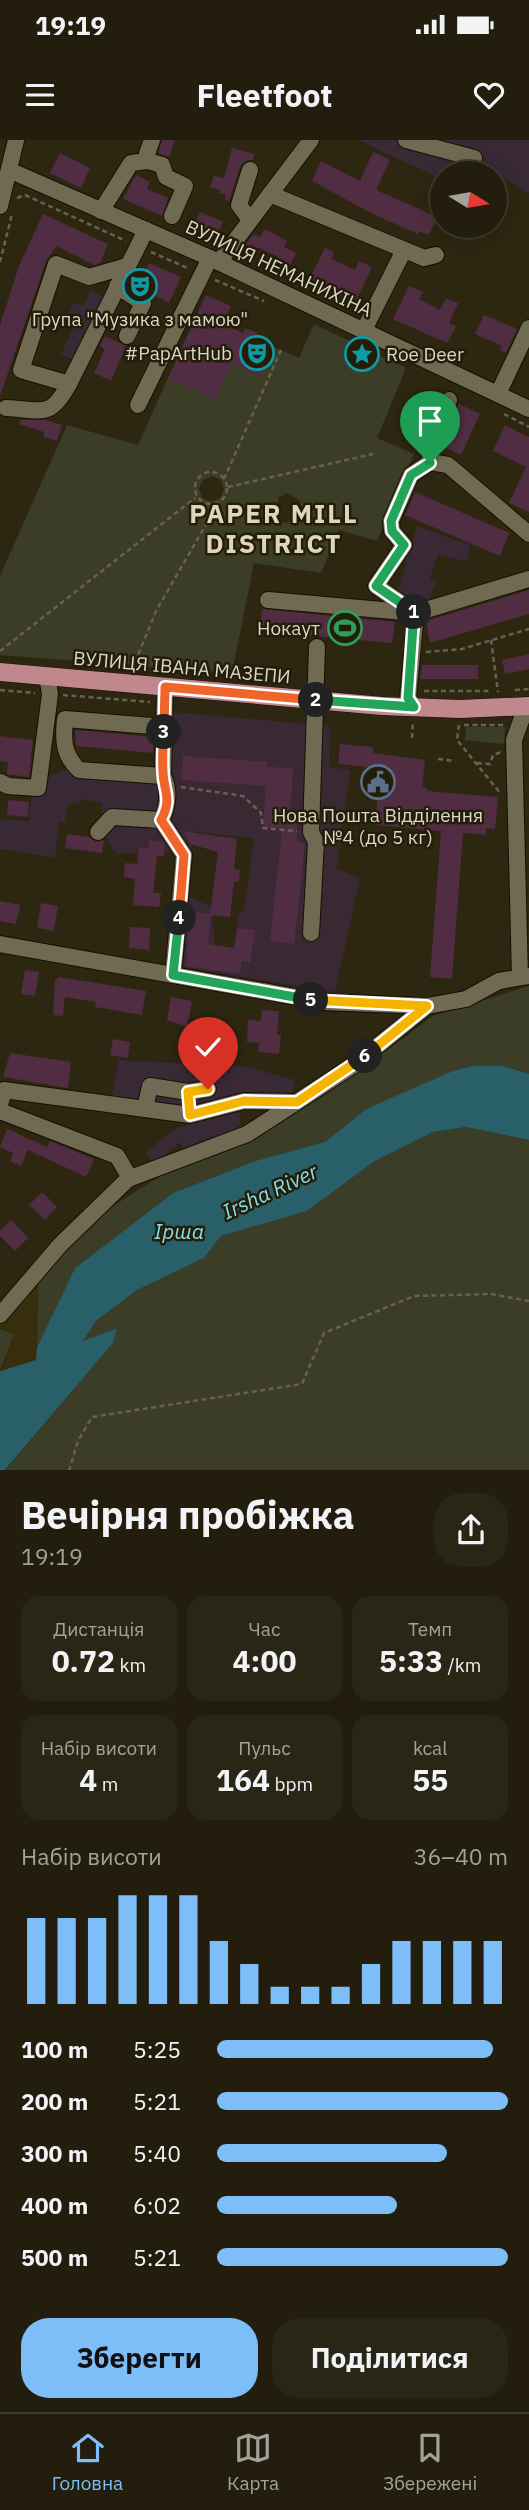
<!DOCTYPE html>
<html lang="uk">
<meta charset="utf-8">
<style>
body{margin:0;font-family:"IBM Plex Sans",sans-serif;background:#2a2616;color:#f1f3f6;height:100vh;display:flex;flex-direction:column;font-size:26px;white-space:nowrap}
*{box-sizing:border-box;margin:0}
p{font-size:23px;color:#a2a29d}
.icon{flex:none;width:38px;height:38px;fill:none;stroke:currentColor;stroke-width:2;stroke-linecap:round;stroke-linejoin:round}
.map{position:relative;height:1330px;overflow:hidden}
.panel{display:flex;flex-direction:column;background:#221d0d;flex:1}
.panel>*{flex:none}
.needle{width:46px;rotate:101deg}
.buttons{position:absolute;left:430px;top:21px;display:grid;gap:14px}
.buttons a{display:grid;place-items:center;width:77px;height:77px;border-radius:50%;background:#221d0d;box-shadow:0 4px 18px #0003,0 0 0 2px #3f3b2e;font-size:35px}
.pin{position:absolute;display:grid;place-items:center;width:60px;height:60px;color:#fff;margin:-72px -30px;border-radius:50% 50% 50% 0;rotate:-45deg;box-shadow:0 0 7px #0007}
.pin .icon{rotate:45deg}
.km{position:absolute;width:35px;height:35px;margin:-18px;border-radius:50%;background:#222;color:#fff;font-size:19px;line-height:35px;text-align:center}
.round{display:grid;place-items:center;flex:none;width:74px;height:74px;border-radius:28px;background:#2a2616}
.head{display:flex;align-items:center;justify-content:space-between;height:119px;padding:0 21px}
h1{font-size:38px;font-weight:700;line-height:52px}
.figures{display:grid;grid-template-columns:repeat(3,1fr);gap:10px;height:119px;padding:7px 21px}
.figures div{display:grid;align-content:center;border-radius:18px;background:#2a2616;text-align:center}
.figures b{font-size:30px;font-weight:700}
.figures small{font-size:19px;font-weight:400}
.figures p{font-size:19px}
.chart{height:196px;padding:14px 21px}
.chart p{display:flex;justify-content:space-between}
.chart svg{width:100%;height:126px;margin-top:7px;stroke:#7dbef9;stroke-width:6}
.primary-button{display:flex;gap:14px;margin-top:auto;padding:14px 21px}
.primary-button a{flex:1;height:80px;border-radius:28px;background:#7dbef9;color:#111;font-size:28px;font-weight:700;line-height:80px;text-align:center}
.primary-button a+a{background:#2a2616;color:#f1f3f6}
ul{padding:0 21px;list-style:none;font-size:23px}
li{display:grid;grid-template-columns:112px 84px 1fr;align-items:center;height:52px}
li i{height:18px;border-radius:9px;background:#7dbef9}
.status{display:flex;justify-content:space-between;align-items:center;height:49px;padding:0 35px;background:#221d0d;direction:ltr}
.status svg{height:19px;fill:currentColor}
header{display:flex;justify-content:space-between;align-items:center;height:91px;padding:0 21px;background:#221d0d;font-size:32px;font-weight:700}
.tabs{display:flex;justify-content:space-around;align-items:center;height:98px;border-top:2px solid #3f3b2e;background:#221d0d;font-size:19px;color:#a2a29d}
.tabs a{display:grid;justify-items:center;gap:4px}
.tabs .active{color:#7dbef9}
.map>svg:first-child{display:block}
.industrial{fill:#382935}
.education{fill:#3a2933}
.green{fill:#3c3d27;fill-rule:evenodd}
.sand{fill:#372e0e}
.water{fill:#285f69}
.building{fill:#502d42}
.lines{fill:none;stroke-linecap:round;stroke-linejoin:round}
.minor-casing{stroke:#161000;stroke-width:18}
.major-casing{stroke:#161000;stroke-width:19}
.path{stroke:#67624f;stroke-width:2.5;stroke-dasharray:5 3.5;stroke-linecap:butt}
.minor{stroke:#716a52;stroke-width:16}
.major{stroke:#c0888c;stroke-width:18}
.split-1-casing{stroke:#fff;stroke-width:14}
.split-2-casing{stroke:#fff;stroke-width:14}
.split-3-casing{stroke:#fff;stroke-width:14}
.split-4-casing{stroke:#fff;stroke-width:14}
.split-5-casing{stroke:#fff;stroke-width:14}
.split-6-casing{stroke:#fff;stroke-width:14}
.split-7-casing{stroke:#fff;stroke-width:14}
.split-1{stroke:#22a559;stroke-width:9}
.split-2{stroke:#22a559;stroke-width:9}
.split-3{stroke:#f0652b;stroke-width:9}
.split-4{stroke:#f0652b;stroke-width:9}
.split-5{stroke:#22a559;stroke-width:9}
.split-6{stroke:#f5b400;stroke-width:9}
.split-7{stroke:#f5b400;stroke-width:9}
.labels{text-anchor:middle;stroke-width:5;stroke-linejoin:round;paint-order:stroke}
.street-label{font-size:19px;fill:#dad6c9;stroke:#241d08}
.poi-label{font-size:19px;fill:#dad6c9;stroke:#241d08}
.water-label{font-size:21px;font-style:italic;fill:#84deee;stroke:#241d08}
.district-label{font-size:26px;font-weight:bold;letter-spacing:2px;fill:#ded6bb;stroke:#241d08}
</style>
<div class="status"><b>19:19</b><svg viewBox="0 0 49 12"><path d="M0 12V9h3v3zM5 12V6h3v6zM10 12V3h3v9zM15 12V0h3v12zM26 1h20v11H26zM47 4h2v5h-2z"/></svg></div>
<header><svg class="icon" aria-label="menu" viewBox="0 0 24 24"><path d="M4 6h16M4 12h16M4 18h16"/></svg>Fleetfoot<svg class="icon" aria-label="heart" viewBox="0 0 24 24"><path d="M12 20l-8-8c-3-5 5-10 8-4 3-6 11-1 8 4z"/></svg></header>
<div class="map">
<svg width="529" height="1331" viewBox="0 0 529 1331">
<rect width="100%" height="100%" fill="#2d2711"/>
<g class="industrial">
<polygon points="358,0 529,0 529,53 489,29 484,33 443,33 443,40"/>
<polygon points="91,150 105,157 75,221 61,214 73,189 64,184 74,162 83,166"/>
<polygon points="417,386 471,406 466,422 438,414 430,439 436,442 427,463 398,452 407,422 397,421 410,409"/>
<polygon points="75,627 173,633 172,677 197,679 192,711 117,714 102,692 102,663 80,659 79,664 69,663 65,683 59,681 55,718 0,709 0,679 29,681 33,642"/>
<polygon points="189,757 211,766 215,805 213,818 253,824 250,838 183,827"/>
<polygon points="118,920 248,927 295,940 291,957 190,969 112,957"/>
<polygon points="239,972 241,990 197,1002 185,1010 179,1003 155,1023 145,1013 173,990 204,978"/>
</g>
<polygon class="education" points="172,572 330,586 329,627 350,630 337,728 360,739 335,852 250,838 253,824 232,820 238,774 244,771 254,698 196,692 196,679 172,677"/>
<g class="green">
<path d="M314 184 406 228 377 298 414 314 377 401 339 390 321 433 254 423 232 533 0 515V436L67 285 138 305 168 238 231 223 260 237 274 207 299 218ZM212 336 221 340 224 349 220 358 211 362 202 358 199 348 203 340ZM287 353 299 360 303 370 287 383 282 382 275 373 279 357Z"/>
<polygon points="466,587 505,587 504,604 465,600"/>
<polygon points="529,846 529,934 502,926 366,969 325,1002 255,1021 173,1053 75,1128 37,1207 38,1137 94,1078 165,1033 236,1007 327,954 433,876"/>
<polygon points="466,987 529,1000 529,1330 5,1331 113,1203 117,1188 82,1202 96,1181 137,1150 204,1118 221,1096 307,1071 375,1021 433,992"/>
<polygon points="0,1189 14,1194 0,1231"/>
</g>
<polygon class="sand" points="38,1137 36,1220 1,1230 14,1194 0,1189 0,1178"/>
<polygon class="water" points="472,926 503,926 529,934 529,1000 466,987 433,992 375,1021 307,1071 221,1096 204,1118 137,1150 96,1181 83,1201 117,1188 113,1203 5,1330 0,1330 0,1231 36,1220 37,1207 75,1128 173,1053 255,1021 325,1002 366,969 453,931"/>
<g class="building">
<polygon points="162,0 175,0 169,17 158,13"/>
<polygon points="232,8 254,14 253,20 247,20 240,26 229,61 225,60 226,55 219,53 220,50 210,47 214,36 224,38"/>
<polygon points="373,12 390,20 376,50 437,77 429,95 419,91 418,94 371,73 312,41 321,21 360,41"/>
<polygon points="60,13 90,28 81,48 50,33"/>
<polygon points="136,35 150,42 147,49 168,58 162,76 123,59"/>
<polygon points="200,72 223,82 215,100 192,90"/>
<polygon points="43,74 108,104 100,123 94,125 56,106 46,121 0,256 0,185 19,126"/>
<polygon points="265,89 287,101 284,107 296,113 287,132 274,125 278,117 258,107 254,115 242,109 254,94 260,97"/>
<polygon points="325,108 334,112 331,119 355,130 359,121 372,127 357,159 353,161 309,141"/>
<polygon points="149,123 181,137 169,163 138,147"/>
<polygon points="409,146 423,152 419,159 440,170 446,158 458,163 449,183 456,186 447,203 393,179"/>
<polygon points="206,155 231,166 223,184 243,193 245,188 257,193 255,199 274,207 260,237 231,223 215,259 168,238"/>
<polygon points="484,175 517,189 506,213 500,210 502,206 475,194"/>
<polygon points="105,196 126,206 111,241 94,233 105,209 100,206"/>
<polygon points="459,264 480,274 461,315 442,306"/>
<polygon points="20,280 46,280 62,285 57,301 43,297 44,292 19,284"/>
<polygon points="505,285 529,297 529,372 509,363 526,327 493,311"/>
<polygon points="415,352 509,393 500,416 405,375"/>
<polygon points="529,450 529,474 430,503 426,481"/>
<polygon points="262,469 395,482 392,503 260,491"/>
<polygon points="529,514 529,529 505,534 502,520"/>
<polygon points="422,525 478,525 478,539 420,539"/>
<polygon points="75,590 153,597 153,613 76,606"/>
<polygon points="0,596 33,600 29,637 7,634 8,622 0,621"/>
<polygon points="340,604 373,607 373,613 425,620 422,647 427,648 427,651 498,657 495,689 486,688 486,695 463,693 452,839 430,837 441,691 376,685 378,628 338,624"/>
<polygon points="183,616 267,622 267,627 293,628 290,674 298,674 296,700 305,704 294,804 270,801 282,689 263,687 266,646 181,640"/>
<polygon points="8,660 29,662 28,677 7,675"/>
<polygon points="183,691 237,699 234,729 240,730 239,742 234,741 230,777 211,775 208,804 234,808 238,788 255,790 250,823 242,821 240,834 186,826 189,771 210,774 218,712 190,704"/>
<polygon points="67,694 89,697 96,702 104,700 102,713 65,708"/>
<polygon points="149,700 163,702 165,706 164,716 157,716 153,753 161,753 159,767 133,765 135,739 124,737 125,723 137,724 139,707 148,708"/>
<polygon points="0,761 20,765 16,784 0,781"/>
<polygon points="41,763 58,766 54,791 37,788"/>
<polygon points="130,787 150,788 149,810 129,808"/>
<polygon points="25,830 39,832 35,856 21,854"/>
<polygon points="59,837 146,851 142,875 95,867 96,862 65,857 63,876 53,875 55,841"/>
<polygon points="171,857 192,861 187,887 167,880"/>
<polygon points="262,870 279,871 277,895 281,895 279,914 258,912 259,903 247,902 248,880 261,881"/>
<polygon points="113,899 130,902 128,918 110,915"/>
<polygon points="10,913 71,922 68,948 3,937"/>
<polygon points="7,989 47,1007 50,1001 94,1019 86,1037 28,1010 21,1026 10,1021 13,1013 0,1007"/>
<polygon points="42,1052 57,1067 45,1080 29,1065"/>
<polygon points="11,1080 28,1098 15,1111 0,1096 0,1091"/>
</g>
<g class="lines">
<g class="minor-casing">
<g id="minor">
<polyline points="152,0 147,14 148,21 162,25 166,37 185,46 172,76"/>
<polyline points="406,0 474,18"/>
<polyline points="9,30 210,118 529,269"/>
<polyline points="250,30 239,65 250,80"/>
<polyline points="270,54 424,118 436,115"/>
<polyline points="0,66 16,0"/>
<polyline points="101,71 131,23 148,21"/>
<polyline points="219,122 311,0"/>
<polyline points="127,126 89,137 56,124 21,230 69,244 146,90"/>
<polyline points="117,146 143,163 127,196"/>
<polyline points="364,190 404,110"/>
<polyline points="498,254 529,188"/>
<polyline points="138,265 210,118"/>
<path d="M6 268C43 270 50 279 69 244"/>
<polyline points="430,322 430,298 449,260"/>
<polyline points="268,460 416,473 529,439"/>
<path d="M165 547 163 636C170 649 168 667 161 680L184 715 173 835"/>
<polyline points="414,567 408,558 416,473 376,446 404,405 392,391 391,381 411,335 430,322 448,325 529,394"/>
<path d="M163 636 79 630C63 615 63 600 65 579L164 587"/>
<polyline points="0,642 8,646 38,648 50,554 47,536"/>
<polyline points="98,692 112,677 161,680"/>
<polyline points="311,793 316,702 311,692 317,507"/>
<polyline points="0,804 324,862 427,866 466,859 499,841 529,836"/>
<polyline points="520,837 514,600 526,567"/>
<polyline points="0,965 4,950 190,975 244,961 297,962"/>
<polyline points="145,968 150,946 188,952 208,949"/>
<polyline points="0,971 117,1016 130,1038"/>
<polyline points="0,1175 60,1105 128,1039 247,994 354,925 427,866"/>
</g>
</g>
<g class="major-casing">
<polyline id="major" points="0,532 382,566 460,569 529,566"/>
</g>
<g class="path">
<polyline points="17,58 25,55 126,101"/>
<polyline points="151,112 190,129"/>
<polyline points="0,122 12,74"/>
<polyline points="215,140 264,161"/>
<polyline points="504,274 529,287"/>
<circle cx="211" cy="348" r="16"/>
<polyline points="224,339 281,210"/>
<polyline points="228,347 373,314"/>
<polyline points="491,500 498,552"/>
<polyline points="0,511 195,358"/>
<polyline points="426,512 462,509 529,489"/>
<polyline points="132,530 156,471 219,362"/>
<polyline points="0,550 35,553"/>
<polyline points="515,550 529,549"/>
<polyline points="424,551 491,551"/>
<polyline points="63,555 150,562"/>
<polyline points="459,585 457,600 501,654"/>
<polyline points="464,585 506,585"/>
<polyline points="412,598 413,581"/>
<polyline points="438,619 455,621"/>
<polyline points="477,623 490,624 493,615 501,612"/>
<polyline points="181,647 243,656 261,673 263,688 297,691"/>
<polyline points="69,1331 78,1301 92,1277 302,1244 324,1193 414,1156 491,1154 529,1161"/>
</g>
<use href="#minor" class="minor"/>
<use href="#major" class="major"/>
</g>
<g class="lines">
<g class="split-1-casing">
<polyline id="split-1" points="414,472 376,446 404,405 392,391 391,381 411,335 430,323"/>
</g>
<g class="split-2-casing">
<polyline id="split-2" points="316,560 414,567 408,558 414,472"/>
</g>
<g class="split-3-casing">
<polyline id="split-3" points="164,592 165,547 316,560"/>
</g>
<g class="split-4-casing">
<path id="split-4" d="M164 592C163 605 162 618 163 631 163 650 173 658 161 680L184 715 179 778"/>
</g>
<g class="split-5-casing">
<polyline id="split-5" points="179,778 173,835 311,860"/>
</g>
<g class="split-6-casing">
<polyline id="split-6" points="311,860 427,866 365,916"/>
</g>
<g class="split-7-casing">
<polyline id="split-7" points="208,949 188,952 190,975 244,961 297,962 365,916"/>
</g>
<use href="#split-1" class="split-1"/>
<use href="#split-2" class="split-2"/>
<use href="#split-3" class="split-3"/>
<use href="#split-4" class="split-4"/>
<use href="#split-5" class="split-5"/>
<use href="#split-6" class="split-6"/>
<use href="#split-7" class="split-7"/>
</g>
<defs>
<g id="theatre-ring" transform="scale(1.75)"><circle r="9.5" fill="#241d08" stroke="#0f9aa8" stroke-width="1.5"/><path d="M-5-5.5Q0-4 5-5.5V0Q5 5 0 6Q-5 5-5 0ZM-3.3-2.5H-1v1.5H-3.3ZM1-2.5H3.3v1.5H1ZM-2.8 1Q0 5.5 2.8 1Z" fill="#0f9aa8"/></g>
<g id="sight-ring" transform="scale(1.75)"><circle r="9.5" fill="#241d08" stroke="#0f9aa8" stroke-width="1.5"/><path d="M0-6L1.8-2.2L6-1.7L2.9 1.2L3.7 5.4L0 3.3L-3.7 5.4L-2.9 1.2L-6-1.7L-1.8-2.2Z" fill="#0f9aa8"/></g>
<g id="stadium-ring" transform="scale(1.75)"><circle r="9.5" fill="#241d08" stroke="#2e9e5b" stroke-width="1.5"/><path d="M0-5a6.5 5 0 1 0 0 10a6.5 5 0 1 0 0-10ZM-3.5-1.8h7v3.6h-7Z" fill="#2e9e5b"/></g>
<g id="civic-ring" transform="scale(1.75)"><circle r="9.5" fill="#241d08" stroke="#5c6f8a" stroke-width="1.5"/><path d="M-.6-6.5H3V-4.5H.6V-3L4-1V1h2V6H-6V1h2V-1L-.6-3ZM-1.2 2.5V6h2.4V2.5Z" fill="#5c6f8a"/></g>
</defs>
<g fill-rule="evenodd">
<use href="#theatre-ring" x="140" y="146"/>
<use href="#theatre-ring" x="257" y="213"/>
<use href="#sight-ring" x="362" y="214"/>
<use href="#stadium-ring" x="345" y="488"/>
<use href="#civic-ring" x="378" y="642"/>
</g>
<g class="labels">
<g class="street-label">
<text transform="translate(279 128) rotate(25)" y="7">ВУЛИЦЯ НЕМАНИХІНА</text>
<text transform="translate(182 527) rotate(5)" y="7">ВУЛИЦЯ ІВАНА МАЗЕПИ</text>
</g>
<g class="poi-label">
<text x="140" y="186">Група "Музика з мамою"</text>
<text x="232" y="220" text-anchor="end">#PapArtHub</text>
<text x="386" y="221" text-anchor="start">Roe Deer</text>
<text x="320" y="495" text-anchor="end">Нокаут</text>
<text x="378" y="682">Нова Пошта Відділення<tspan x="378" dy="22">№4 (до 5 кг)</tspan></text>
</g>
<g class="water-label">
<text transform="translate(270 1052) rotate(-25)" y="7">Irsha River</text>
<text x="179" y="1099">Ірша</text>
</g>
<g class="district-label">
<text x="274" y="383">PAPER MILL<tspan x="274" dy="30">DISTRICT</tspan></text>
</g>
</g>
</svg>
<div class="buttons">
<a><svg class="needle" viewBox="-14 -14 28 28"><path d="M0-13l5 13h-10z" fill="#e53935"/><path d="M0 13l5-13h-10z" fill="#a2a29d"/></svg></a>
</div>
<div class="pin" style="left:430px;top:323px;background:#1e9e55"><svg class="icon" aria-label="arrive" viewBox="0 0 24 24"><path d="M6 21V4h12l-3 4 3 4H6"/></svg></div>
<div class="pin" style="left:208px;top:949px;background:#d93025"><svg class="icon" aria-label="check" viewBox="0 0 24 24"><path d="M5 12l5 5 9-10"/></svg></div>
<b class="km" style="left:414px;top:472px">1</b>
<b class="km" style="left:316px;top:560px">2</b>
<b class="km" style="left:164px;top:592px">3</b>
<b class="km" style="left:179px;top:778px">4</b>
<b class="km" style="left:311px;top:860px">5</b>
<b class="km" style="left:365px;top:916px">6</b>
</div>
<section class="panel">
<div class="head"><div><h1>Вечірня пробіжка</h1><p>19:19</p></div><a class="round"><svg class="icon" aria-label="share" viewBox="0 0 24 24"><path d="M12 15V3M7 8l5-5 5 5M5 13v7h14v-7"/></svg></a></div>
<div class="figures">
<div><p>Дистанція</p><b>0.72<small> km</small></b></div>
<div><p>Час</p><b>4:00</b></div>
<div><p>Темп</p><b>5:33<small> /km</small></b></div>
</div>
<div class="figures">
<div><p>Набір висоти</p><b>4<small> m</small></b></div>
<div><p>Пульс</p><b>164<small> bpm</small></b></div>
<div><p>kcal</p><b>55</b></div>
</div>
<div class="chart"><p><span>Набір висоти</span>36–40 m</p>
<svg viewBox="0 0 160 44" preserveAspectRatio="none"><path d="M5 44V14M15 44V14M25 44V14M35 44V6M45 44V6M55 44V6M65 44V22M75 44V30M85 44V38M95 44V38M105 44V38M115 44V30M125 44V22M135 44V22M145 44V22M155 44V22"/></svg>
</div>
<ul>
<li><b>100 m</b>5:25<i style="width:95%"></i></li>
<li><b>200 m</b>5:21<i style="width:100%"></i></li>
<li><b>300 m</b>5:40<i style="width:79%"></i></li>
<li><b>400 m</b>6:02<i style="width:62%"></i></li>
<li><b>500 m</b>5:21<i style="width:100%"></i></li>
</ul>
<div class="primary-button"><a>Зберегти</a><a>Поділитися</a></div>
</section>
<nav class="tabs">
<a class="active"><svg class="icon" aria-label="home" viewBox="0 0 24 24"><path d="M3 11l9-7 9 7M6 9v11h12V9"/></svg>Головна</a>
<a><svg class="icon" aria-label="map" viewBox="0 0 24 24"><path d="M3 6l6-2 6 2 6-2v14l-6 2-6-2-6 2zM9 4v14M15 6v14"/></svg>Карта</a>
<a><svg class="icon" aria-label="saved" viewBox="0 0 24 24"><path d="M7 4h10v16l-5-4-5 4z"/></svg>Збережені</a>
</nav>
